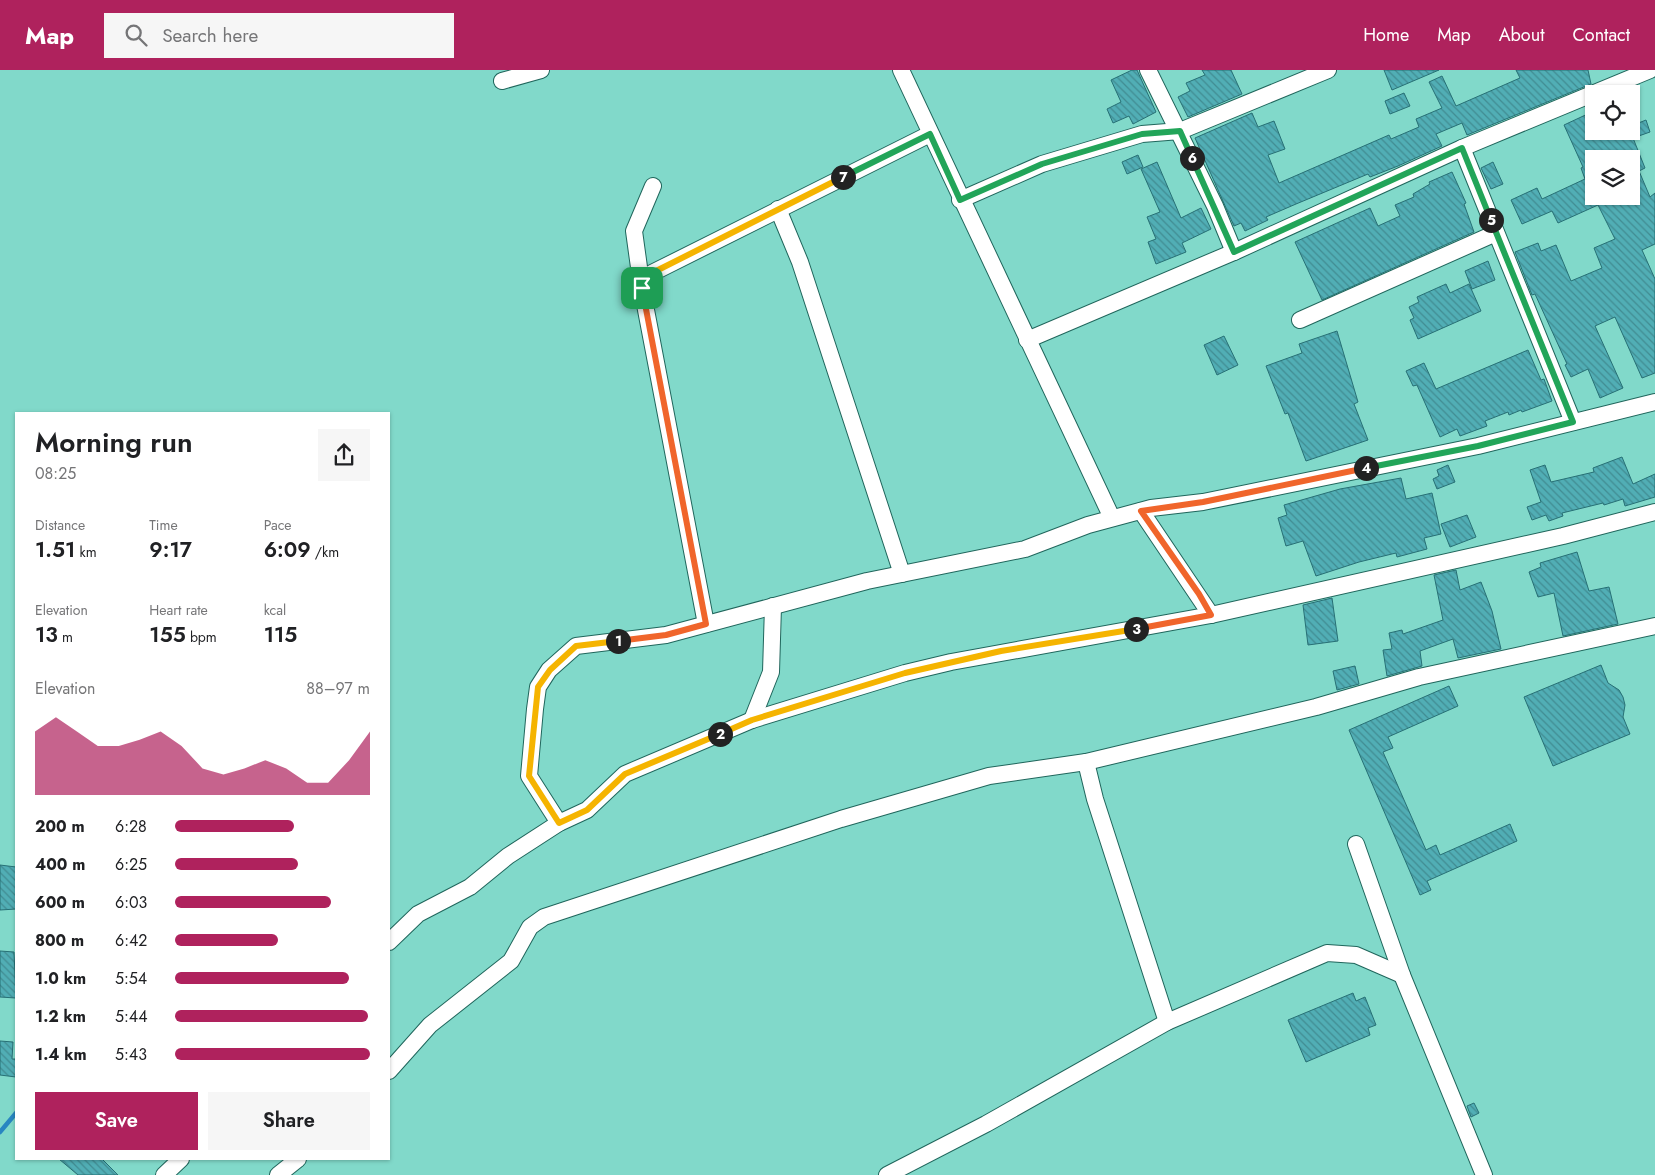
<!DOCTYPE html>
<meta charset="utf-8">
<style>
body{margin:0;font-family:Jost,sans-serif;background:#f6f6f6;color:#202124;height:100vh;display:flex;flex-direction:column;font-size:19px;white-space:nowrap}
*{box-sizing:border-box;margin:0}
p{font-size:16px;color:#757577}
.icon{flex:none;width:28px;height:28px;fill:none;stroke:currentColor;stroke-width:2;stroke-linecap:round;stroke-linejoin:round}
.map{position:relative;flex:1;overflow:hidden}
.drawer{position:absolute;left:15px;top:342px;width:375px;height:748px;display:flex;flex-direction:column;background:#fff;border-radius:0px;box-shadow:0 1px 4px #0004}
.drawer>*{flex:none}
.buttons{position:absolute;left:1585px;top:15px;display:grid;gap:10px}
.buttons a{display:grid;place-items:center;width:55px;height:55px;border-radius:0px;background:#fff;box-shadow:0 1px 4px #0004;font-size:25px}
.pin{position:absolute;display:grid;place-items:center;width:42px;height:42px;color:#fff;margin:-21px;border-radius:10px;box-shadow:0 2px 8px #0006}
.km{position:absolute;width:25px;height:25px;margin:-12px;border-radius:50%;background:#222;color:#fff;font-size:14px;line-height:25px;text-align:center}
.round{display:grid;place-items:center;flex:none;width:52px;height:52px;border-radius:0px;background:#f6f6f6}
.summary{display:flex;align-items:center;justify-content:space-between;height:85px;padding:0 20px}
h1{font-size:28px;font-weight:600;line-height:38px}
.metrics{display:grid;grid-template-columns:repeat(3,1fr);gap:8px;height:85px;padding:5px 20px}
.metrics div{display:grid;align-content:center}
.metrics b{font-size:21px;font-weight:600}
.metrics small{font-size:14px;font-weight:400}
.metrics p{font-size:14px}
.chart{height:140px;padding:10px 20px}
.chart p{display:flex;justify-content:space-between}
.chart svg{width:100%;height:90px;margin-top:5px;fill:#af225d;opacity:.7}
.action{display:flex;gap:10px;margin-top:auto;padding:10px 20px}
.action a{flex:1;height:58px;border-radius:0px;background:#af225d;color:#fff;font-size:20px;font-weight:600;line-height:58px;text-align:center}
.action a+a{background:#f6f6f6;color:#202124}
ul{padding:0 20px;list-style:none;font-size:16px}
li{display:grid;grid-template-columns:80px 60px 1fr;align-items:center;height:38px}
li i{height:12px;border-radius:6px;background:#af225d}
header{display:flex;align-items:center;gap:30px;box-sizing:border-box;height:70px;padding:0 25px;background:#af225d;color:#fff}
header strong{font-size:24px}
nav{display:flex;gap:28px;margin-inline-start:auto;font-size:18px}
.search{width:350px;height:45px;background:#f6f6f6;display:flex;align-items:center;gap:12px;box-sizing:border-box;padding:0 18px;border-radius:0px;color:#757577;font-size:19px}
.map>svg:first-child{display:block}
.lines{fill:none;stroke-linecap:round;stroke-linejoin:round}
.stream{stroke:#2886c1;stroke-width:4.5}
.building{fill:url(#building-back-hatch);stroke:#277075;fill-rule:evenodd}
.minor-casing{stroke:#20665c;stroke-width:18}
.minor{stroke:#fff;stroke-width:16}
.split-1-casing{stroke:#fff;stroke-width:10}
.split-2-casing{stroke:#fff;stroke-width:10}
.split-3-casing{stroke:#fff;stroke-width:10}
.split-4-casing{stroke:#fff;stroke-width:10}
.split-5-casing{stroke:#fff;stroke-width:10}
.split-6-casing{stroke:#fff;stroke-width:10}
.split-7-casing{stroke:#fff;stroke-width:10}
.split-8-casing{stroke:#fff;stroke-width:10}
.split-1{stroke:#f0652b;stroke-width:6}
.split-2{stroke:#f5b400;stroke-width:6}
.split-3{stroke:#f5b400;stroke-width:6}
.split-4{stroke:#f0652b;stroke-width:6}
.split-5{stroke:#22a559;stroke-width:6}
.split-6{stroke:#22a559;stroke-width:6}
.split-7{stroke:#22a559;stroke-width:6}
.split-8{stroke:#f5b400;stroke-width:6}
</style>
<header>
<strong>Map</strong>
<div class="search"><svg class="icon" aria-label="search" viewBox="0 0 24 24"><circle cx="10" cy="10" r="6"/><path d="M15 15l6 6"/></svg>Search here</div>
<nav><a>Home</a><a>Map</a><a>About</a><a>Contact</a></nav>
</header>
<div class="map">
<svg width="1655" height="1105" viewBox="0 0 1655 1105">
<defs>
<pattern id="building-back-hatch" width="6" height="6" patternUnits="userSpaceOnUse" patternTransform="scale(1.25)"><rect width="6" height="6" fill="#51aeb5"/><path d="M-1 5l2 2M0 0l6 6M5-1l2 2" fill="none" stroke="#418c92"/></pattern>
</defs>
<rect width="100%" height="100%" fill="#81d9ca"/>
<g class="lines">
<polyline class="stream" points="0,1062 16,1043"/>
</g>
<g class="building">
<polygon points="1132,0 1137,0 1156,42 1133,54 1129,46 1113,53 1107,39 1121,32 1111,10"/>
<polygon points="1202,0 1231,0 1242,24 1188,47 1178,27 1190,21 1186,13 1205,5"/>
<polygon points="1384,0 1439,0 1392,20"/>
<polygon points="1516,0 1588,0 1591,14 1467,65 1462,53 1436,64 1442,76 1398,96 1370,107 1368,104 1296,134 1266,147 1268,150 1245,161 1241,153 1234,156 1195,68 1252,43 1258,57 1274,51 1285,79 1268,85 1279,113 1389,65 1391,69 1419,57 1416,49 1442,38 1429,12 1442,6 1456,36 1520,8"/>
<polygon points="1404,23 1410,36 1390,44 1385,31"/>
<path d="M1594 41V61H1630L1631 65V56L1646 50 1650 62 1633 68 1645 98 1639 101 1650 127 1655 123V174L1642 180 1655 209V303L1642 308 1615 247 1595 256 1623 318 1600 328 1588 299 1571 307 1565 295 1567 294 1535 224 1532 225 1515 182 1538 173 1541 181 1556 175 1571 211 1602 198 1594 178 1615 169 1598 135 1558 153 1552 141 1522 154 1511 130 1537 118 1542 129 1585 109 1581 98 1583 97 1564 55ZM1594 89H1631V126H1594Z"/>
<polygon points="1138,85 1143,97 1127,104 1122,92"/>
<polygon points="1157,92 1181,148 1201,138 1211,159 1182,173 1186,182 1156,194 1148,172 1156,169 1147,147 1160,142 1141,99"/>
<polygon points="1493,92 1503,114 1491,119 1481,98"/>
<polygon points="1452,102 1466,133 1464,134 1474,162 1322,230 1295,172 1370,138 1378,156 1400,146 1395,135 1414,127 1413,124 1430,114 1429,112"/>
<polygon points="1488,191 1495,210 1472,219 1465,201"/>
<polygon points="1446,214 1450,223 1469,214 1481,241 1418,269 1410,250 1414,248 1409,237 1419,232 1417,227"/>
<polygon points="1337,261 1358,332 1354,334 1368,370 1306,391 1288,343 1285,344 1266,296 1302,283 1299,274"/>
<polygon points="1224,266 1238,295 1217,305 1204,275"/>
<polygon points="1528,280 1541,310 1544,309 1552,331 1522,342 1521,340 1509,345 1508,342 1485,351 1487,356 1460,366 1457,359 1440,367 1417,315 1413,316 1406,301 1424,293 1436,319"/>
<polygon points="1622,387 1633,414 1655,404 1655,427 1625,436 1623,429 1604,435 1603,433 1562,443 1563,446 1549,451 1546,445 1532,450 1527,437 1541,432 1530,400 1545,395 1551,412 1594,402 1593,398"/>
<polygon points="1448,395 1455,412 1437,419 1433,409 1439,406 1437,400"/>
<polygon points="1401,408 1406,429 1432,423 1441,464 1424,468 1427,479 1397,487 1396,483 1359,492 1316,506 1303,471 1286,476 1278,448 1287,445 1284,435 1340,419"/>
<polygon points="1467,445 1476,467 1450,477 1441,454"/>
<polygon points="1577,482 1589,521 1609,517 1618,554 1563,566 1554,523 1538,527 1529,502 1541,497 1540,493"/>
<polygon points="1456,500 1460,520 1481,512 1492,541 1501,579 1458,588 1453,569 1420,581 1422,596 1387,606 1383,580 1392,579 1389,563 1402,560 1403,564 1443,550 1434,505"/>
<polygon points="1332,528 1338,571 1308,575 1303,535"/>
<polygon points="1601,595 1608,613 1619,620 1623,627 1625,635 1623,647 1630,664 1553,696 1524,627"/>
<polygon points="1355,596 1359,614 1337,620 1333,601"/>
<polygon points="1449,616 1458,636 1388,667 1393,678 1383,682 1426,780 1436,775 1440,785 1510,754 1517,771 1427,811 1431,820 1420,825 1349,660"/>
<polygon points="0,795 16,797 16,839 0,840"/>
<polygon points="0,881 14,882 16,928 0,927"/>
<polygon points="1353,923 1356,931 1365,927 1376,955 1368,958 1370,965 1306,992 1288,950"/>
<polygon points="0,971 13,972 12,989 16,989 16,1007 0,1005"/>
<polygon points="1474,1033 1479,1043 1471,1047 1467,1036"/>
<polygon points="59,1089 102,1089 118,1105 78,1105"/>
</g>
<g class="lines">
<g class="minor-casing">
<g id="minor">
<polyline points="901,0 1112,448"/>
<polyline points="1148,0 1215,136 1234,182"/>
<polyline points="502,11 541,0"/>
<polyline points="1462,78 1573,352"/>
<polyline points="960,130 1042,94 1142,64 1180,61 1328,0"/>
<polyline points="778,139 800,192 902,504"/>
<polyline points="642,219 634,161 653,116"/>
<polyline points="1300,250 1496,163"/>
<polyline points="1027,270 1234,182 1462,78 1650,0"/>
<polyline points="1141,441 1211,545"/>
<polyline points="706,554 642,219 652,203 930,64"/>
<polyline points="752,650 771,602 773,536"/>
<polyline points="1086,692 1095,729 1167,952"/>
<polyline points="559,753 529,706 535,639 538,617 549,600 576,576 666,565 867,511 1025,479 1088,455 1151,438 1203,432 1478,376 1655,332"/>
<polyline points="1356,774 1402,905 1484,1105"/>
<polyline points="389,872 418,844 470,817 508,786 559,753 587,740 625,704 752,650 905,603 951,592 1211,545 1563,466 1655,442"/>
<polyline points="389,1001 430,955 511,891 530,857 544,847 841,749 989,706 1086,692 1316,637 1419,607 1655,556"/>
<polyline points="164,1105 181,1089"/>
<polyline points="278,1105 298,1089"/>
<polyline points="887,1105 986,1054 1167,952 1327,883 1356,885 1402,905"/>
</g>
</g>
<use href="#minor" class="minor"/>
</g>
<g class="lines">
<g class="split-1-casing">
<polyline id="split-1" points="618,571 666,565 706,554 642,218"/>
</g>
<g class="split-2-casing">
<polyline id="split-2" points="618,571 576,576 550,600 538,617 529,706 559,753 587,740 625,704 720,664"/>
</g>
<g class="split-3-casing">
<polyline id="split-3" points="720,664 752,650 905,603 1001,581 1136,559"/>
</g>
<g class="split-4-casing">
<polyline id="split-4" points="1136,559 1211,545 1199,524 1141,441 1203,432 1366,398"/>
</g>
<g class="split-5-casing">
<polyline id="split-5" points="1366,398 1478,376 1573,352 1491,150"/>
</g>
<g class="split-6-casing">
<polyline id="split-6" points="1192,88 1234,182 1462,78 1491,150"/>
</g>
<g class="split-7-casing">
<polyline id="split-7" points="843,107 930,64 960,130 1042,94 1142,64 1180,61 1192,88"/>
</g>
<g class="split-8-casing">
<polyline id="split-8" points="642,218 652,203 843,107"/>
</g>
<use href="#split-1" class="split-1"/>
<use href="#split-2" class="split-2"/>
<use href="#split-3" class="split-3"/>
<use href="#split-4" class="split-4"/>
<use href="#split-5" class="split-5"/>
<use href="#split-6" class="split-6"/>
<use href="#split-7" class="split-7"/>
<use href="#split-8" class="split-8"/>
</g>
</svg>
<div class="buttons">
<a><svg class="icon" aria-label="locate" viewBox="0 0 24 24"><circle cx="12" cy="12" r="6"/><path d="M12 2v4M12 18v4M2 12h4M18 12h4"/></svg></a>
<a><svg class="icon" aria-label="layers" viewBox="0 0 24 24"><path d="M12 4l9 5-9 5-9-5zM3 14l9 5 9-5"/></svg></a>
</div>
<div class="pin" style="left:642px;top:218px;background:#1e9e55"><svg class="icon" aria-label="arrive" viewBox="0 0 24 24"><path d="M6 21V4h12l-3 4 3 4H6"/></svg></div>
<b class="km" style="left:618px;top:571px">1</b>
<b class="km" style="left:720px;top:664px">2</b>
<b class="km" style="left:1136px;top:559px">3</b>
<b class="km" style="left:1366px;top:398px">4</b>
<b class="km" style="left:1491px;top:150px">5</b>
<b class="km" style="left:1192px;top:88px">6</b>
<b class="km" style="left:843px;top:107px">7</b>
<section class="drawer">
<div class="summary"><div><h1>Morning run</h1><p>08:25</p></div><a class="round"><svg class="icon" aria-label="share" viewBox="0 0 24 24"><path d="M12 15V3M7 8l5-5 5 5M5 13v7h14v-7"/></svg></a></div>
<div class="metrics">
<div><p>Distance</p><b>1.51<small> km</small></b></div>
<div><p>Time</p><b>9:17</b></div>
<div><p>Pace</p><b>6:09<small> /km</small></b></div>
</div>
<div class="metrics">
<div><p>Elevation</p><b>13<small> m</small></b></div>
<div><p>Heart rate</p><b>155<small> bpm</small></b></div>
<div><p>kcal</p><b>115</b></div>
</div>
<div class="chart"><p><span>Elevation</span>88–97 m</p>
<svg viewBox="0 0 160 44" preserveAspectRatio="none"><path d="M0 44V13L10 6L20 13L30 20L40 20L50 17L60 13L70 20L80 31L90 34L100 31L110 27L120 31L130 38L140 38L150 27L160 13V44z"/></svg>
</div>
<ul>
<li><b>200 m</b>6:28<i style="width:61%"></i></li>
<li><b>400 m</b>6:25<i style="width:63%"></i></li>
<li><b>600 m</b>6:03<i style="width:80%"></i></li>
<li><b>800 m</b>6:42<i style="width:53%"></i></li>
<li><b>1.0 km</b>5:54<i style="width:89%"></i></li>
<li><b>1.2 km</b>5:44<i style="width:99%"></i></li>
<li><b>1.4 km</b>5:43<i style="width:100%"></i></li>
</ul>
<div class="action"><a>Save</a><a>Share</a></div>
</section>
</div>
